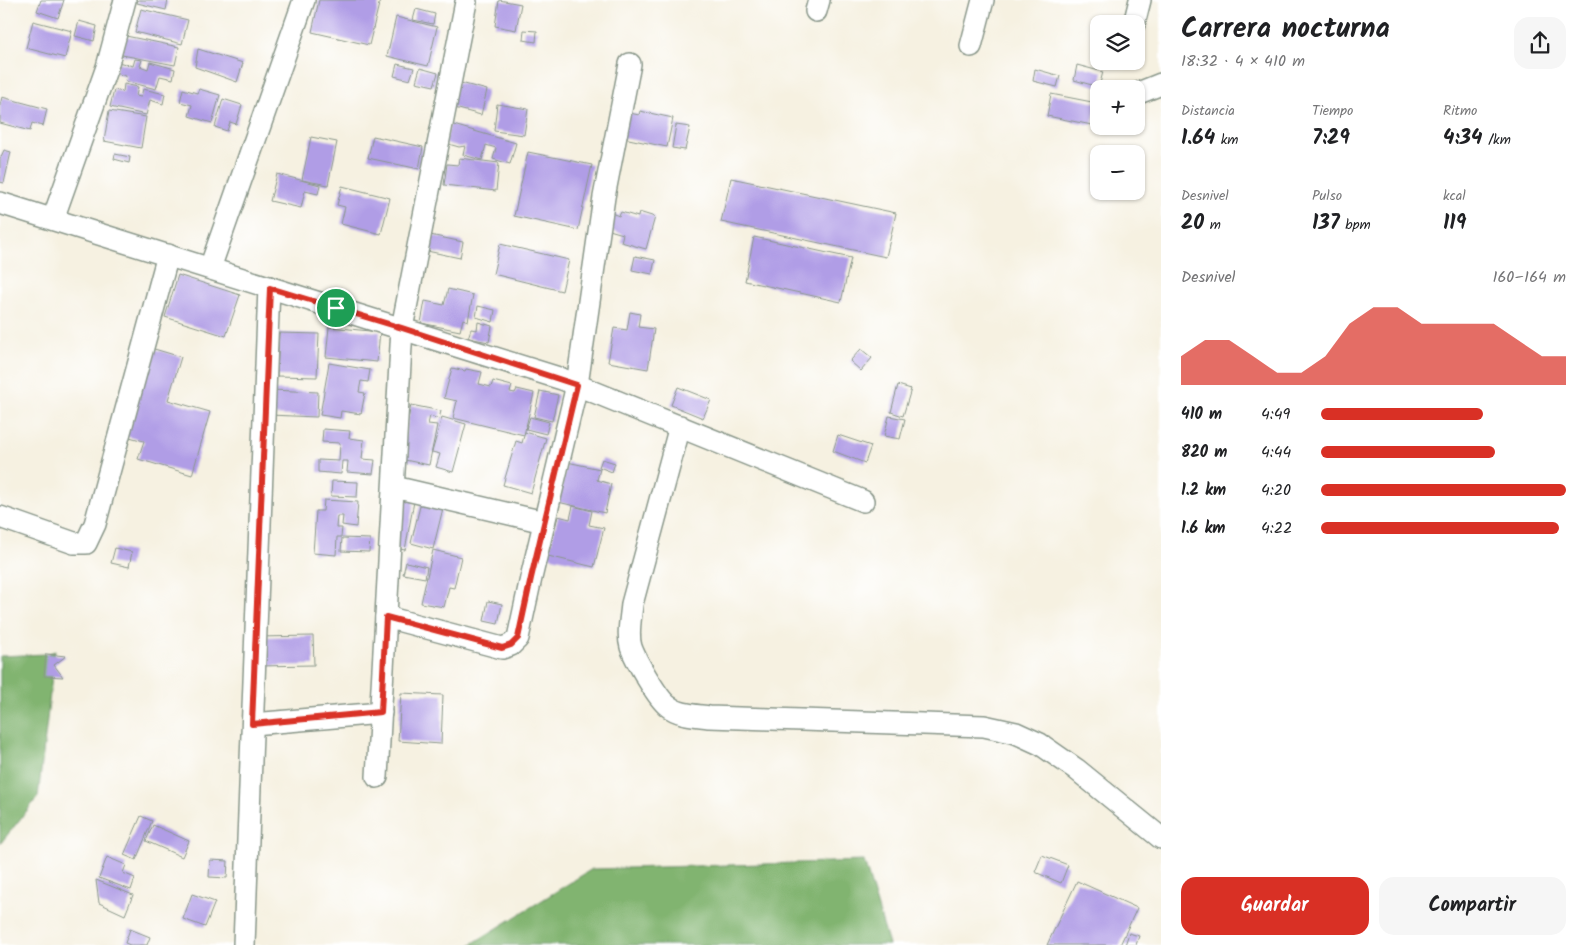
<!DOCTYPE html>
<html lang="es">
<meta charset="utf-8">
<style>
body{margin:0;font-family:Kalam,sans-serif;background:#f6f6f6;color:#202124;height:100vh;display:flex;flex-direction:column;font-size:19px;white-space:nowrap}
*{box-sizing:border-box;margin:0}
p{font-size:16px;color:#757577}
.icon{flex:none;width:28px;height:28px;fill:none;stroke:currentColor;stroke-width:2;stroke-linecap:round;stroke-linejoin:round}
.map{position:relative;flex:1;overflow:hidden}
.panel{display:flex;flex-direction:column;background:#fff;width:425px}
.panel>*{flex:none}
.controls{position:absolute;left:1090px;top:15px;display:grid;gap:10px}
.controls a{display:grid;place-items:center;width:55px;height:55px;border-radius:10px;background:#fff;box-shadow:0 1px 4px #0004;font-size:25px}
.pin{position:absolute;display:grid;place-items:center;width:42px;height:42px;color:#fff;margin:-21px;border:2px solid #fff;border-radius:50%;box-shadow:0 1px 5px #0007}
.round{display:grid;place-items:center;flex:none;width:52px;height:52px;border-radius:15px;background:#f6f6f6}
.head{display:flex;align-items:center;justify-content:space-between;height:85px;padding:0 20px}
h1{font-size:28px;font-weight:700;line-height:38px}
.stats{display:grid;grid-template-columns:repeat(3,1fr);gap:8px;height:85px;padding:5px 20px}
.stats div{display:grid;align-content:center}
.stats b{font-size:21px;font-weight:700}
.stats small{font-size:14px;font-weight:400}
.stats p{font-size:14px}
.chart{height:140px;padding:10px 20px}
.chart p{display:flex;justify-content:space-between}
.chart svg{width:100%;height:90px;margin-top:5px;fill:#d93025;opacity:.7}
.cta{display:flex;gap:10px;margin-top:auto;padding:10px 20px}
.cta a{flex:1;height:58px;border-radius:15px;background:#d93025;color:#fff;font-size:20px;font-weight:700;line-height:58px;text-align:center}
.cta a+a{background:#f6f6f6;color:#202124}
ul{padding:0 20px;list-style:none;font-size:16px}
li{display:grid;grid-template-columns:80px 60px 1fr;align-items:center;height:38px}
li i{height:12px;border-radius:6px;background:#d93025}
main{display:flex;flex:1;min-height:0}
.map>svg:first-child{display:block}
.forest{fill:#81b46f;stroke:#507852}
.building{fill:#b09de6}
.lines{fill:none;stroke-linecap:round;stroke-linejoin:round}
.minor-casing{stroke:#8a978a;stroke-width:24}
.minor{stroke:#fff;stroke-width:21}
.route-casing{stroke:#fff;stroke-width:10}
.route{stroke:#d93025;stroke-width:6}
</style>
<main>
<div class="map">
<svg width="1161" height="945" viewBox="0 0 1161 945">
<rect width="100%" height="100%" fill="#fff"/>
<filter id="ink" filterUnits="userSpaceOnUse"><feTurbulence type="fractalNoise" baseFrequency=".02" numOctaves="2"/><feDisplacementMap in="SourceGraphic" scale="10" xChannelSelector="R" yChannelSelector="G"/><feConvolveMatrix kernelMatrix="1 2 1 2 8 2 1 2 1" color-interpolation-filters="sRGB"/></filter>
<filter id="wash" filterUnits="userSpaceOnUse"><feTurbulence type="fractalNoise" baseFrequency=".0096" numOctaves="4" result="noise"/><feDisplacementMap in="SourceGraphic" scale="20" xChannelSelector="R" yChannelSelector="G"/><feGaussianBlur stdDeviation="1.12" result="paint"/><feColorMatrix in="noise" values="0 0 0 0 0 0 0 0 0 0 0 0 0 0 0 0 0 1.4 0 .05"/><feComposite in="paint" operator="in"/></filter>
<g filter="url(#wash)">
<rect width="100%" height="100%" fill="#f6f1e1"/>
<g class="forest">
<polygon points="55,651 38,797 0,844 0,656 46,654"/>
<polygon points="864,861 889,945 470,945 592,869"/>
</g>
<g id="blocks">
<g class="building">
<polygon points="41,0 64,0 58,18 37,11"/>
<polygon points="138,0 168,0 166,10 137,3"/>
<polygon points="319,0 380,0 369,45 312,32"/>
<polygon points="499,0 521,4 516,30 495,26"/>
<polygon points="141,9 188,20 182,44 135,32"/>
<polygon points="416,9 435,14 433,24 413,20"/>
<polygon points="396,17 437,27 428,66 387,56"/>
<polygon points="33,21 72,31 65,58 26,48"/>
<polygon points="79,21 97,26 94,41 75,36"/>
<polygon points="524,30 537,31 536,42 523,40"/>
<polygon points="126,36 179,47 175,65 122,55"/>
<polygon points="198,49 243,63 237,82 195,67"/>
<polygon points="135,59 142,60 140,66 148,69 150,62 175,69 173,79 160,76 156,89 125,81 126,76 115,73 118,62 133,66"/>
<polygon points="397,64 414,68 410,80 394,76"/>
<polygon points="1077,65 1103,72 1099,87 1074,80"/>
<polygon points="420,68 438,73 434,86 416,82"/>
<polygon points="1035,69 1060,76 1057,87 1033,81"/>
<polygon points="457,82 487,90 481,115 451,107"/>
<polygon points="124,84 138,87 136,96 141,97 143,89 165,94 163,104 150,100 146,115 110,107 114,90 123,92"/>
<polygon points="183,89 197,93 199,89 220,95 212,123 189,116 192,105 180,102"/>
<polygon points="1051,94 1097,103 1092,125 1047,116"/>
<polygon points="2,97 47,109 43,126 32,123 30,131 0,123 0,105"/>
<polygon points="223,99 242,105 236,124 230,122 227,131 215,127"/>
<polygon points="497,104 528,109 524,135 494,131"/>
<polygon points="109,111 146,117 141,148 104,141"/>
<polygon points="640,111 673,118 667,147 619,137 625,112 639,115"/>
<polygon points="450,124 516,143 510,164 493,159 496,148 486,145 482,160 463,155 465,146 459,147 445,143"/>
<polygon points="676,125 690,127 685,150 672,148"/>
<polygon points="373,136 423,147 419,169 368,158"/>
<polygon points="311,137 337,142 328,185 302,180"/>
<polygon points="4,150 11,152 4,183 0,182 0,159"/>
<polygon points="528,152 592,165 578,230 514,216"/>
<polygon points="115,154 130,157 129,163 114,159"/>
<polygon points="459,158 499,163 496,191 444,185 447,164 458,165"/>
<polygon points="277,174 320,185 318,194 305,191 301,208 270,201"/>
<polygon points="731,178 896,213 886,257 721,222"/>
<polygon points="342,186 390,198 381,234 341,224 345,207 337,205"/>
<polygon points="621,212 638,217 639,212 655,217 646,249 621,242 623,234 606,229 611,213 619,216"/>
<polygon points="430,235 463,242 460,258 427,251"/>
<polygon points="754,237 851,258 841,302 745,281"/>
<polygon points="500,244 569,260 562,291 493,274"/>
<polygon points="635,256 655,260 652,274 632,270"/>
<polygon points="178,275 240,295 226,336 165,317"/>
<polygon points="448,289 473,295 468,321 463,319 460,331 421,323 425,301 444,305"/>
<polygon points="478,306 495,310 493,322 476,317"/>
<polygon points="630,312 640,314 638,327 654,329 648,369 608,362 614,328 627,330"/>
<polygon points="478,322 492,326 489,342 468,338 471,329 477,330"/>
<polygon points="329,327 380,332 377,362 326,357"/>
<polygon points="279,333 319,334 317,377 277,376"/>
<polygon points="151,348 181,357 168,400 210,412 192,475 138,459 144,441 126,436"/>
<polygon points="861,349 872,358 861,371 850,361"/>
<polygon points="329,363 370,370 368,382 361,381 359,392 365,393 361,414 341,411 340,418 320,415"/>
<polygon points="452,368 465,371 466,369 482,372 479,384 491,387 493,381 512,386 510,392 515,393 517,389 534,393 524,435 453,418 457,401 444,398"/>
<polygon points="898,385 911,389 903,416 891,412"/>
<polygon points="678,387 711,400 703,418 671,405"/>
<polygon points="270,390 318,392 317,417 269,415"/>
<polygon points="540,391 558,395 552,421 534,417"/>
<polygon points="411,405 441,411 439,419 430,416 428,424 437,425 429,465 400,459"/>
<polygon points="889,416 905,419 900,439 884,436"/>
<polygon points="442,417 466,424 453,472 436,467 440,454 432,452"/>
<polygon points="530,417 549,422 546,434 526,429"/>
<polygon points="323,429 350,431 349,438 364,440 362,459 375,460 373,474 347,472 348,461 342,461 341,474 318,472 318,460 339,461 340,443 322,442"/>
<polygon points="525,432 546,438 531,493 503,485 516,441 522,443"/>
<polygon points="838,435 871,446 865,463 833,451"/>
<polygon points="602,459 615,463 612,472 599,467"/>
<polygon points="567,462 600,469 597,480 611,484 605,513 558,502"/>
<polygon points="332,481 358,482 357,497 331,496"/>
<polygon points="404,494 415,496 405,550 394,548"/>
<polygon points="422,498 444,504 433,549 411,543"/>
<polygon points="324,500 358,502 356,527 342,525 343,516 337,516 336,528 342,528 341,537 337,537 336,555 313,553 316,511 323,511"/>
<polygon points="573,506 592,511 589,525 604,528 594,567 548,556 558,516 570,519"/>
<polygon points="342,538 370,539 369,552 341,551"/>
<polygon points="115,548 132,552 129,567 111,563"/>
<polygon points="433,550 461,557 454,588 449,587 444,607 421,603"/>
<polygon points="406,562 427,567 425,578 403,574"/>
<polygon points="488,601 502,604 498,624 484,621"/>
<polygon points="313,636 314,665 258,666 258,637"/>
<polygon points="46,654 66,656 54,665 63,677 44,676"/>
<polygon points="401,693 443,695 441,744 398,741"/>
<polygon points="141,816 152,821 136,860 124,855"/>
<polygon points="153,825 189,841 182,857 146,841"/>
<polygon points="1042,855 1068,865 1061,883 1035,872"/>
<polygon points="107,857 126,865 123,873 135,878 131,890 99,878"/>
<polygon points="210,860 228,861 227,878 209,877"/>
<polygon points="96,880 133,895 125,915 99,903"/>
<polygon points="1077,881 1137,908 1120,945 1047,945"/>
<polygon points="192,894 215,902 205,927 183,919"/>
<polygon points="130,929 150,937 147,945 130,945 125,943"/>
<polygon points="1129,933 1139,936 1136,945 1125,945"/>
</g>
</g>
</g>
<g filter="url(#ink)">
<use href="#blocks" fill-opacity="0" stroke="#8a978a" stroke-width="1"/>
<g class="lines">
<g class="minor-casing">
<g id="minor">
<polyline points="816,11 819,0"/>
<polyline points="1134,24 1140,0"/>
<polyline points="971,46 983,0"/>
<polyline points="1136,94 1161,84"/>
<polyline points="0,203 562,379 863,501"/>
<polyline points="53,219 107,67 125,0"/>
<polyline points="210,268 304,0"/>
<path d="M680 426 632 604C631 617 627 634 631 647 635 659 658 699 668 706 679 715 695 715 709 717L984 726 1016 733 1040 744 1076 769 1161 838"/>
<polyline points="394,487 544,522"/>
<polyline points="0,517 74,543 86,543 95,524 168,255"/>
<polyline points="386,617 502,648 511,645 518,638 531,578 577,385 604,197 630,64"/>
<polyline points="253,724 381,713"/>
<polyline points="377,777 402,328 466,2"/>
<polyline points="244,945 269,287"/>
</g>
</g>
<use href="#minor" class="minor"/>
</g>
</g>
<g class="lines" filter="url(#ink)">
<g class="route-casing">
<polygon id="route" points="270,288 402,328 577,385 531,578 518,638 511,645 502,648 386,617 381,712 252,724"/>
</g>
<use href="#route" class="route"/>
</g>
</svg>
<div class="controls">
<a><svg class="icon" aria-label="layers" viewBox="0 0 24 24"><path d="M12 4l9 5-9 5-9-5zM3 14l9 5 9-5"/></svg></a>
<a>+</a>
<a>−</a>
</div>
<div class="pin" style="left:336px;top:308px;background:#1e9e55"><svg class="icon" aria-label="arrive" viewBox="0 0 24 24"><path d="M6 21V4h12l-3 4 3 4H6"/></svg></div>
</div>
<section class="panel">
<div class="head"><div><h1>Carrera nocturna</h1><p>18:32 · 4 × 410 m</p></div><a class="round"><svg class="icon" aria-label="share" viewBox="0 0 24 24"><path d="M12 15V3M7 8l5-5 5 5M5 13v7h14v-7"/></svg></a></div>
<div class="stats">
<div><p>Distancia</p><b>1.64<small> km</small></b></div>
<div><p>Tiempo</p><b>7:29</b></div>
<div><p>Ritmo</p><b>4:34<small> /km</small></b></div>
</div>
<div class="stats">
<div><p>Desnivel</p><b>20<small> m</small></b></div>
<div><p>Pulso</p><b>137<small> bpm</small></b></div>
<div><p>kcal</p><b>119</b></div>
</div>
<div class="chart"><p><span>Desnivel</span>160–164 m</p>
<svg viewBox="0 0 160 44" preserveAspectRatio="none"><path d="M0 44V30L10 22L20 22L30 30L40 38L50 38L60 30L70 14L80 6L90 6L100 14L110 14L120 14L130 14L140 22L150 30L160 30V44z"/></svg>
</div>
<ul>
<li><b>410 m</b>4:49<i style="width:66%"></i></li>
<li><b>820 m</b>4:44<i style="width:71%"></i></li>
<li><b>1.2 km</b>4:20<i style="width:100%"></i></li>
<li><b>1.6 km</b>4:22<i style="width:97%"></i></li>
</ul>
<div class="cta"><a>Guardar</a><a>Compartir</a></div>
</section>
</main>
